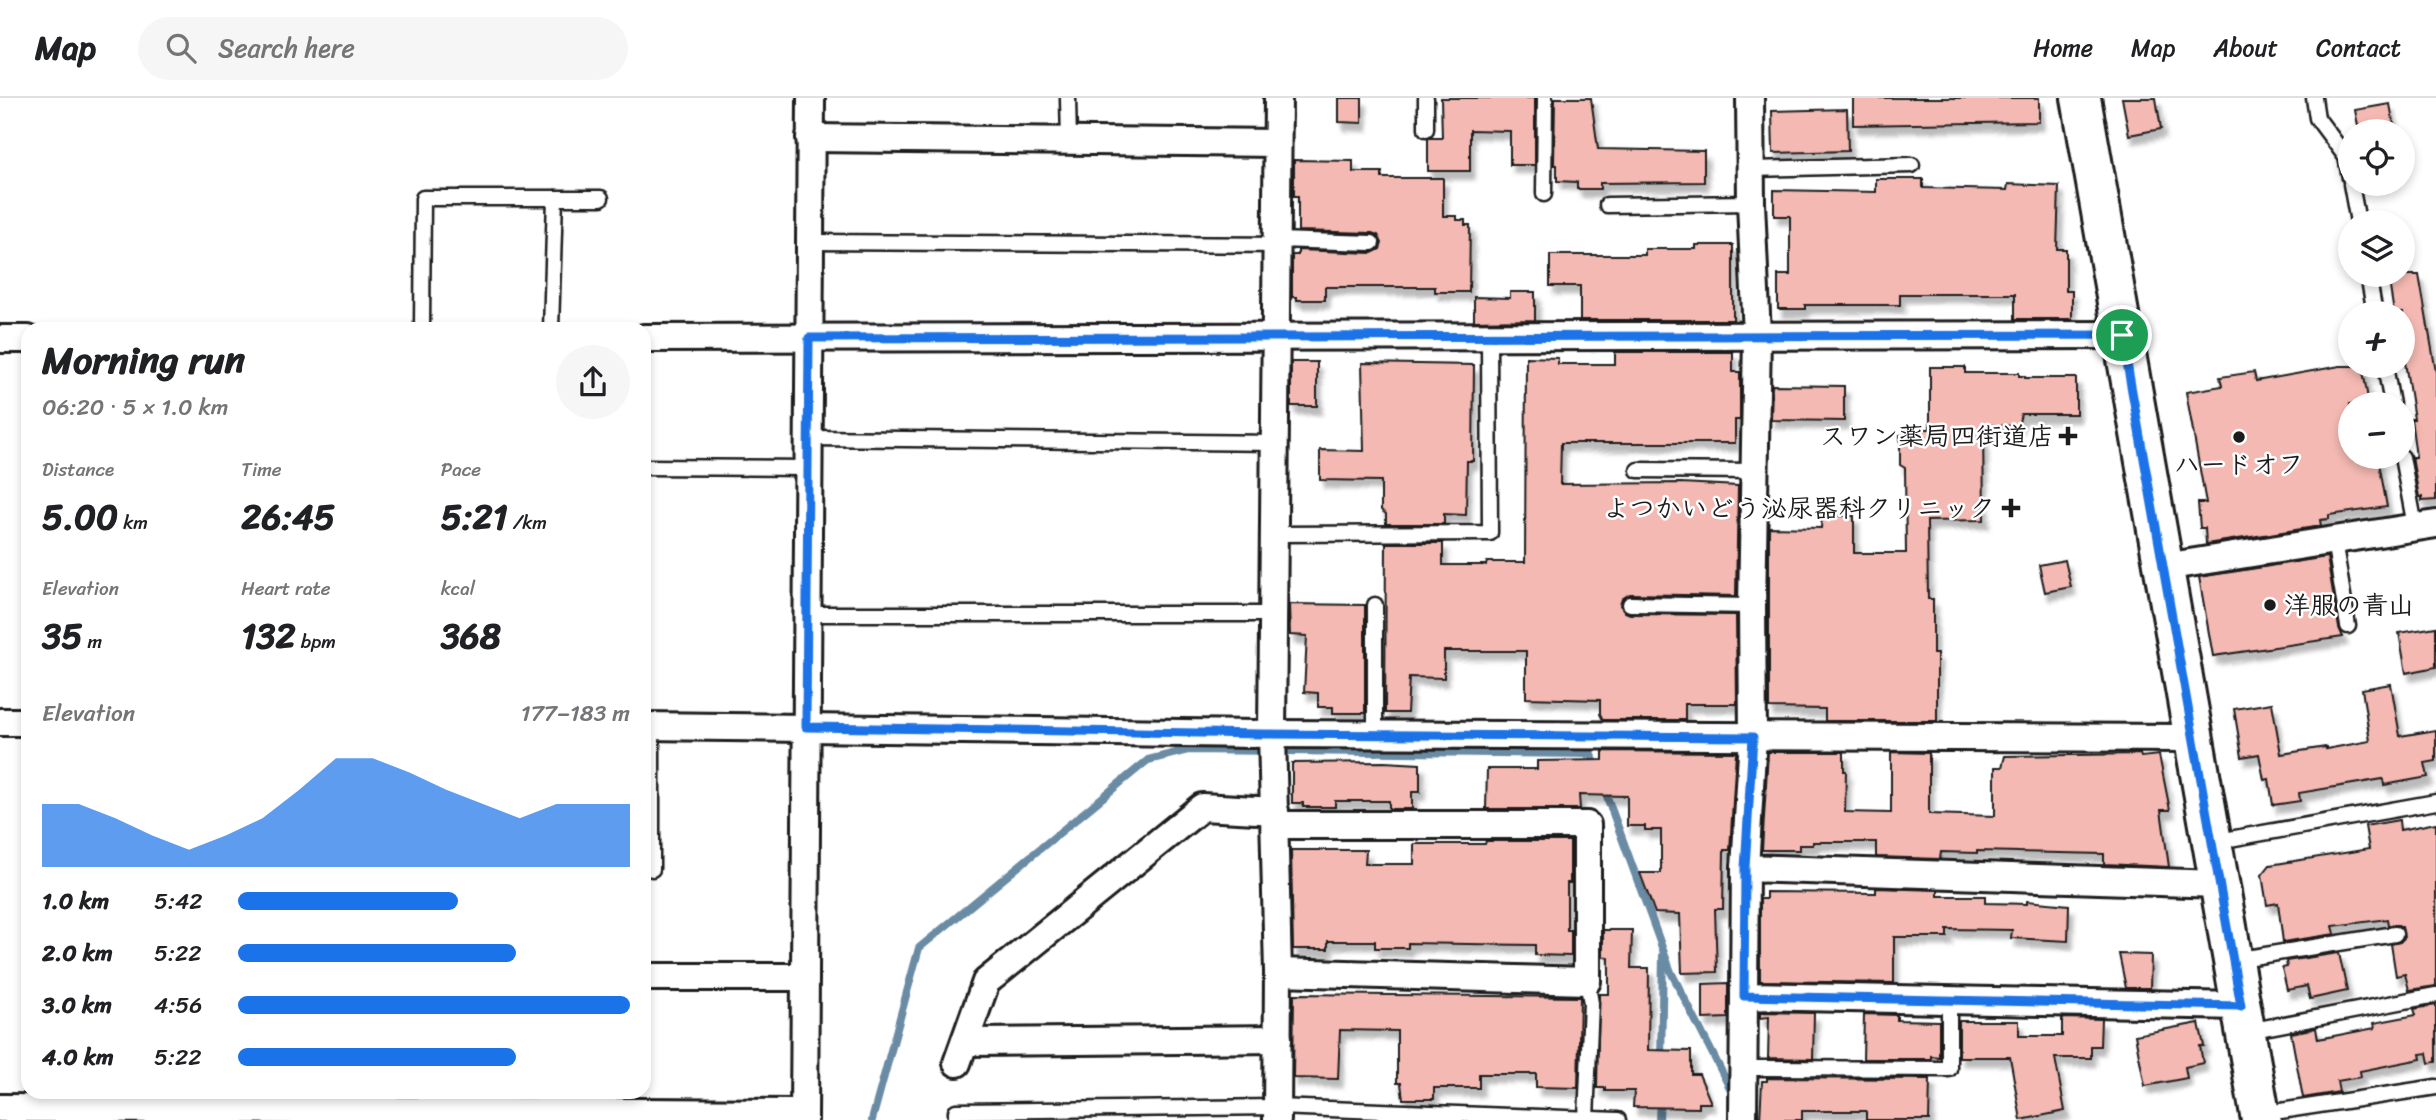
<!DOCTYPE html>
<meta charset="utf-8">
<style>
body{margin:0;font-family:Sriracha,"Klee One",sans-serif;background:#f6f6f6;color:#202124;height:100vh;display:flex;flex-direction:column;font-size:26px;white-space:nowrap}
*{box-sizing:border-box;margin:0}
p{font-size:23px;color:#757577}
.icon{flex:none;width:38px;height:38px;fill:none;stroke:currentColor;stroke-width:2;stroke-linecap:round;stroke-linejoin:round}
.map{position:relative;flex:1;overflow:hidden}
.panel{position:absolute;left:21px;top:224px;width:630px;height:777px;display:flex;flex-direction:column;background:#fff;border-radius:21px;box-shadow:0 4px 10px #0003}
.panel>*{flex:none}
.buttons{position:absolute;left:2338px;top:21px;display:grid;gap:14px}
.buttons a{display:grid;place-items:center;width:77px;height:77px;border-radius:50%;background:#fff;box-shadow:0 4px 10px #0003;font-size:35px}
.pin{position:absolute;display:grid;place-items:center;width:60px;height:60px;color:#fff;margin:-30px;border:4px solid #fff;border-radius:50%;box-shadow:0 2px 7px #0007}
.round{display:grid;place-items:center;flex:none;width:74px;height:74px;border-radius:37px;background:#f6f6f6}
.head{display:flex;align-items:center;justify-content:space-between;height:119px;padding:0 21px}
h1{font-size:38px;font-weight:700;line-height:52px}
.stats{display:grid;grid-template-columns:repeat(3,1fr);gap:10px;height:119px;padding:7px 21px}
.stats div{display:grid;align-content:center}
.stats b{font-size:35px;font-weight:700}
.stats small{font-size:19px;font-weight:400}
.stats p{font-size:19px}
.chart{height:196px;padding:14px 21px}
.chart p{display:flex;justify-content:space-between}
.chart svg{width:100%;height:126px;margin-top:7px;fill:#1a73e8;opacity:.7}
ul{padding:0 21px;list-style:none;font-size:23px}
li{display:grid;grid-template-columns:112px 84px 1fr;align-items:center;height:52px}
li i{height:18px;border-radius:9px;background:#1a73e8}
header{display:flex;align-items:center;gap:42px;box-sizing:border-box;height:98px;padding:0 35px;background:#fff;border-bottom:2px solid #e0e0e0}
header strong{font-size:33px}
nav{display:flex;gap:38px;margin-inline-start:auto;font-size:24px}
.search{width:490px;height:63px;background:#f6f6f6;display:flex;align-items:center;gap:18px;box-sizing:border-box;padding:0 24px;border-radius:38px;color:#757577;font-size:26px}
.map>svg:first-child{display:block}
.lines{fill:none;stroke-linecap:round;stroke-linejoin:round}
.stream{stroke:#6b8ba4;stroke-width:8}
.building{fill:#f4b9b2;stroke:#1c1c1c;stroke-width:2;filter:url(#shadow)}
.service-casing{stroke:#1c1c1c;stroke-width:19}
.minor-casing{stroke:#1c1c1c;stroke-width:32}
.secondary-casing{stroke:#1c1c1c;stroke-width:44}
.service{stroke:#fff;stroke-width:14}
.minor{stroke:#fff;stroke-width:26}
.secondary{stroke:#fff;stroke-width:38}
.route-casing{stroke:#fff;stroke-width:14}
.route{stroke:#1a73e8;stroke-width:9}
.poi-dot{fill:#1c1c1c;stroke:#fff;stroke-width:2.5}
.labels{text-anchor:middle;stroke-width:5;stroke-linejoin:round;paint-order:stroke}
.poi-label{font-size:26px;font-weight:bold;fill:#1c1c1c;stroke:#fff;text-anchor:end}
</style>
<header>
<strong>Map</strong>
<div class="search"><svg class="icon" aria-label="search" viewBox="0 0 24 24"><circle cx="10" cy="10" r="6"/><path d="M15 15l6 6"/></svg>Search here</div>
<nav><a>Home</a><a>Map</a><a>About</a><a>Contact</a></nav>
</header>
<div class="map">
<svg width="2436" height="1022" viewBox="0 0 2436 1022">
<defs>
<filter id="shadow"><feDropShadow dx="4.5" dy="8" stdDeviation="2" flood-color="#0004"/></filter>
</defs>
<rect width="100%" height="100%" fill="#fff"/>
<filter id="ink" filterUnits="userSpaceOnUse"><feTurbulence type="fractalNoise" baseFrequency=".0143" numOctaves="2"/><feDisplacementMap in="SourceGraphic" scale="14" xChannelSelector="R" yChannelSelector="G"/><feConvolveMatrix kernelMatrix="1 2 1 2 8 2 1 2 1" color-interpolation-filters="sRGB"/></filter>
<g filter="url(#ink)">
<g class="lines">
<g class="stream">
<polyline points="1603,688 1671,874 1734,998"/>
<polyline points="1661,963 1663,857"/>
<polyline points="872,1022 919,850 1148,662 1188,652 1591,656 1598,672"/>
<polyline points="1659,1022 1660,1000"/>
</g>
</g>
<g class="building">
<polygon points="1339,0 1362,0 1362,25 1339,24"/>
<polygon points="1441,0 1535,0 1535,67 1510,67 1510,33 1470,32 1470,73 1428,73 1428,40 1442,40"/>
<polygon points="1555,0 1591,0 1598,51 1704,53 1704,84 1600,85 1600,91 1577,91 1577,84 1557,83 1557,67 1554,67"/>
<polygon points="1853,0 2039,0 2039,24 1853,27"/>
<polygon points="2122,0 2156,0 2161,31 2129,37"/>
<polygon points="2390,6 2395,33 2359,33 2355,12"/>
<polygon points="1847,11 1848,53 1773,55 1772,13"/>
<polygon points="1294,62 1353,63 1353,74 1382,74 1382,80 1443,80 1443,118 1457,118 1457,122 1465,122 1465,127 1470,127 1469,194 1435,194 1435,189 1325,189 1325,202 1297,202 1297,199 1292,199 1292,157 1298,157 1298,152 1372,155 1380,151 1382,145 1378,137 1372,135 1298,133 1298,98 1294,98"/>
<polygon points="1876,81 1923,81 1923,90 2007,92 2008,86 2059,88 2057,151 2066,151 2066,193 2072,193 2072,221 2015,221 2015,196 1900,196 1900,207 1805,207 1805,211 1778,211 1778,177 1790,177 1790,118 1774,118 1774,92 1876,94"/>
<polygon points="1696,147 1733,147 1733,222 1580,222 1580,188 1550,188 1550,157 1645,157 1645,151 1696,151"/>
<polygon points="2388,177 2419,177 2436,274 2436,402 2422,403 2422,399 2419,399 2412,359 2416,359 2411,321 2414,321 2405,264 2403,264 2403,215 2394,215"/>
<polygon points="1510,194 1535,194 1535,222 1474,223 1474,199 1510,200"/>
<polygon points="1615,254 1733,254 1733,274 1740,274 1740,322 1735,322 1735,345 1561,345 1560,386 1681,385 1738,388 1736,498 1630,496 1622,501 1620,507 1625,514 1630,516 1736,517 1737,606 1685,606 1685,622 1603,622 1600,616 1600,602 1526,600 1526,553 1444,553 1444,580 1409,579 1407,615 1385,615 1386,445 1443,445 1443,467 1486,467 1487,464 1525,464 1526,259 1558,260 1558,266 1615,266"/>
<rect x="1291" y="264" width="26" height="44"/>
<polygon points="1362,265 1474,267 1473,363 1467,363 1466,417 1444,416 1444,426 1386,426 1386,416 1381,412 1381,383 1320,382 1320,352 1364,353"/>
<polygon points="2340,268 2362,268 2369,306 2350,306 2350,359 2378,359 2387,409 2329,417 2329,421 2320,422 2321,428 2206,446 2205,430 2200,430 2198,405 2206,405 2186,294 2222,288 2220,279 2254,274 2256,283"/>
<polygon points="1930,269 1965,269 1965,275 2019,275 2019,278 2025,278 2025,280 2076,280 2076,316 2021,316 2018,328 1983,327 1984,422 1927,423 1928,501 1933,501 1933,556 1937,556 1937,623 1825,623 1825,611 1769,610 1769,429 1821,430 1822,418 1854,418 1854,455 1906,455 1905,370 1900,367 1900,337 1904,337 1904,331 1930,331"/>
<polygon points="1772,287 1844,288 1844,323 1771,322"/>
<polygon points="2327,459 2339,530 2343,539 2213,558 2199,479"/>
<polygon points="2065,462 2071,489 2045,494 2039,467"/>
<polygon points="1289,506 1365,507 1365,615 1333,615 1333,609 1318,609 1318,595 1304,594 1307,538 1290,537"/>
<polygon points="2436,529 2436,569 2406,575 2399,535"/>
<polygon points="2391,586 2400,638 2436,632 2436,663 2425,665 2428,679 2384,687 2383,681 2299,695 2300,703 2273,707 2269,681 2264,682 2259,656 2242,659 2234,611 2272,605 2281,656 2326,649 2326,651 2370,643 2362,591"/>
<polygon points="1603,653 1736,654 1730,752 1724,752 1723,811 1715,811 1717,874 1682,875 1680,816 1655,815 1640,775 1661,775 1661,732 1645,732 1645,728 1627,728 1627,698 1579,697 1580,711 1486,711 1487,671 1537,671 1537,663 1603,662"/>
<polygon points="1768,654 1844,654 1844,673 1846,673 1845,714 1891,715 1891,654 1929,655 1929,716 1995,718 1995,669 2002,669 2005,658 2140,656 2141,659 2159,657 2170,712 2161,712 2169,769 2104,766 2104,756 1977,753 1977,755 1941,754 1940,761 1876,759 1876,744 1813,744 1813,747 1799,747 1799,752 1762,752"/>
<polygon points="1384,664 1420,666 1420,694 1412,694 1412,711 1389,711 1389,703 1335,703 1335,709 1303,709 1303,705 1292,705 1292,665"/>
<polygon points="2399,722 2400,732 2436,725 2436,888 2409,892 2405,876 2396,878 2391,846 2400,844 2404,840 2402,829 2398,827 2388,827 2387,821 2333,828 2335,836 2283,844 2278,805 2267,807 2262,777 2270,767 2369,751 2365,728"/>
<polygon points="1486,743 1570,743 1570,785 1567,785 1567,832 1571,832 1571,858 1535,857 1535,847 1408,845 1408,850 1375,850 1375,843 1328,843 1328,851 1293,851 1291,752 1366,752 1365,766 1414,766 1414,746 1485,746"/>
<polygon points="1876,790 1938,792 1938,798 1985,798 1985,805 2027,806 2027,803 2069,807 2068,843 2011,840 2012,832 1947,831 1947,839 1894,839 1894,885 1760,883 1760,801 1766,801 1766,794 1876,795"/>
<polygon points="1603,832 1632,832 1631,870 1649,870 1648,952 1691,953 1691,976 1699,976 1711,1005 1699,1005 1699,1010 1633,1009 1634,993 1605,993 1605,990 1597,990 1599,896 1609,896 1609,860 1603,859"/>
<polygon points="2339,855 2347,893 2310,901 2307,888 2287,892 2282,870 2287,869 2286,863"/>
<polygon points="2119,856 2151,857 2150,890 2126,890"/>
<polygon points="1728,885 1728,920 1703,921 1703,886"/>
<polygon points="1294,896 1580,899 1578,990 1536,989 1536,976 1479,976 1479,990 1434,990 1434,1001 1403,1001 1401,985 1397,985 1397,933 1340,932 1338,981 1293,980"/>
<polygon points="2436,907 2436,964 2429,965 2427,955 2420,956 2421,961 2360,973 2361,979 2337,983 2339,994 2303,1000 2291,935 2316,930 2318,941 2375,930 2374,925 2416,917 2414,911"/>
<polygon points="1760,914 1814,915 1813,961 1768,960 1769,919 1760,920"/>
<polygon points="1864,916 1897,917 1897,922 1939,923 1939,959 1931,958 1931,961 1863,961"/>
<polygon points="2062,920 2101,921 2100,948 2091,948 2091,960 2055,960 2065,1013 2021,1022 2010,959 1959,959 1959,923 2019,923 2019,938 2062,938"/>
<polygon points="2199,925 2204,948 2200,948 2203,965 2185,969 2187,980 2145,988 2135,937"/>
<polygon points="1767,980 1930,981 1929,1022 1866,1022 1866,1013 1802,1013 1802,1022 1760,1022 1762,983 1767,983"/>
</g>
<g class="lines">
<g class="service-casing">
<g id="service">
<polyline points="1068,0 1069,44"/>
<polyline points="2314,0 2317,20 2346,59 2350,80"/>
<polyline points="1426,31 1426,0"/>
<polyline points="1751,71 1912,67"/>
<polyline points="2351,86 2358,124"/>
<polyline points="1544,96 1545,0"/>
<polyline points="1607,107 1751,105"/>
<polyline points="1277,142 1372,145"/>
<polyline points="810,144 1277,147"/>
<polyline points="2368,177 2375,215"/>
<polyline points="422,231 423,100 601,100"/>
<polyline points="551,231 555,100"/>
<polyline points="2385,268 2392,306"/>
<polyline points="808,340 1274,345"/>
<polyline points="2402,359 2415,428"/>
<polyline points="644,369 808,370"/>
<polyline points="1638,372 1754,373"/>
<polyline points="1275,436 1490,435 1489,238"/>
<polyline points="2334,442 2348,528"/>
<polyline points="1630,506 1752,508"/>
<polyline points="807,516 1274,516"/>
<polyline points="652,628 652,771"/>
<polyline points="1375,637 1375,507"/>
<polyline points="2213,744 2436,704"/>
<polyline points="2234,862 2395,836"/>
<polyline points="2248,933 2436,897"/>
<polyline points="1744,970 1949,971 1949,902"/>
<polyline points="2261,1016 2436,989"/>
<polyline points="1586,1021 1591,905 1587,883"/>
<polyline points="956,1022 956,1013 1277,1009 1618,1022"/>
</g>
</g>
<g class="minor-casing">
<g id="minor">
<polyline points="810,40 1277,45"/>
<polyline points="644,240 2122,237"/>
<polyline points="0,241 28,241"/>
<polyline points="2164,469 2436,426"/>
<polyline points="0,624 28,624"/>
<polyline points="644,628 1264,636 2193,640"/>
<polyline points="1276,727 1587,727 1587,883 1278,874"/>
<polyline points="1745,770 2219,786"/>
<polyline points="644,879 805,879"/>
<polyline points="1744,898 2241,908"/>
<polyline points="965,944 1278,941"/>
<polyline points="957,965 986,884 1202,709 1275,713"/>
<polyline points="0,1010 804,1015"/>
<polyline points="804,1022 811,0"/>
<polyline points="1277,1022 1278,874 1272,636 1278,0"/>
<polyline points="1743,1022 1745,770 1753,639 1752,508 1757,238 1751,105 1750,0"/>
</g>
</g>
<g class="secondary-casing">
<polyline id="secondary" points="2081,0 2261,1022"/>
</g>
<use href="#service" class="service"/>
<use href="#minor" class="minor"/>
<use href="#secondary" class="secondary"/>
</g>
</g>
<g class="lines" filter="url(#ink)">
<g class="route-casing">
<polygon id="route" points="2122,237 2241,908 1744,898 1745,770 1753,639 1264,636 806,629 809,240"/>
</g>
<use href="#route" class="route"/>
</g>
<g class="poi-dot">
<path d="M2064.5 327.5h7v7h7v7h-7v7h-7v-7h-7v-7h7z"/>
<circle cx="2239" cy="339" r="7"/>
<path d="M2007.5 399.5h7v7h7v7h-7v7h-7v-7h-7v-7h7z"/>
<circle cx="2270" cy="507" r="7"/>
</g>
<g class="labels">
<g class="poi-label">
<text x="2054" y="347">スワン薬局四街道店</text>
<text x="2239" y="375" text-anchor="middle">ハードオフ</text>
<text x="1995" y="419">よつかいどう泌尿器科クリニック</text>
<text x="2284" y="516" text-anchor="start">洋服の青山</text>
</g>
</g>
</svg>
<div class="buttons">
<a><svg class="icon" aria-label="locate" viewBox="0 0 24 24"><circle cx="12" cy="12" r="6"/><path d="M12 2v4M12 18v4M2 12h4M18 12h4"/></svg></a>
<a><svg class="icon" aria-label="layers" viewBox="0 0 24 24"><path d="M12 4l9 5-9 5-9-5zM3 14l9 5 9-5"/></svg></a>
<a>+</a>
<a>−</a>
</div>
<div class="pin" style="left:2122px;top:237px;background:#1e9e55"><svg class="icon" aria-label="arrive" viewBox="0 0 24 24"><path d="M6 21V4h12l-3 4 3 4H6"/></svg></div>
<section class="panel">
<div class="head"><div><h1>Morning run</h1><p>06:20 · 5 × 1.0 km</p></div><a class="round"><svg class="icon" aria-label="share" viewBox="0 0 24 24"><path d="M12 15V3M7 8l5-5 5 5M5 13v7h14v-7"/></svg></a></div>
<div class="stats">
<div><p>Distance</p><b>5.00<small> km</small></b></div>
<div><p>Time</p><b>26:45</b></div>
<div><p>Pace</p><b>5:21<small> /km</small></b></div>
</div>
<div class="stats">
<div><p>Elevation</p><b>35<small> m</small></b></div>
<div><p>Heart rate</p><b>132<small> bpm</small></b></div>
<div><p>kcal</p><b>368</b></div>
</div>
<div class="chart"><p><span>Elevation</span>177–183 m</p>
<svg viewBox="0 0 160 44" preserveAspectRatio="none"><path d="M0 44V22L10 22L20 27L30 33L40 38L50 33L60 27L70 17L80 6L90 6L100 11L110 17L120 22L130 27L140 22L150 22L160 22V44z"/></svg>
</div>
<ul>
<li><b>1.0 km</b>5:42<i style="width:56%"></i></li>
<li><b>2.0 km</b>5:22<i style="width:71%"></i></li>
<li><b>3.0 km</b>4:56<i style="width:100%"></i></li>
<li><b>4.0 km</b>5:22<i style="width:71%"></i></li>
</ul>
</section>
</div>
